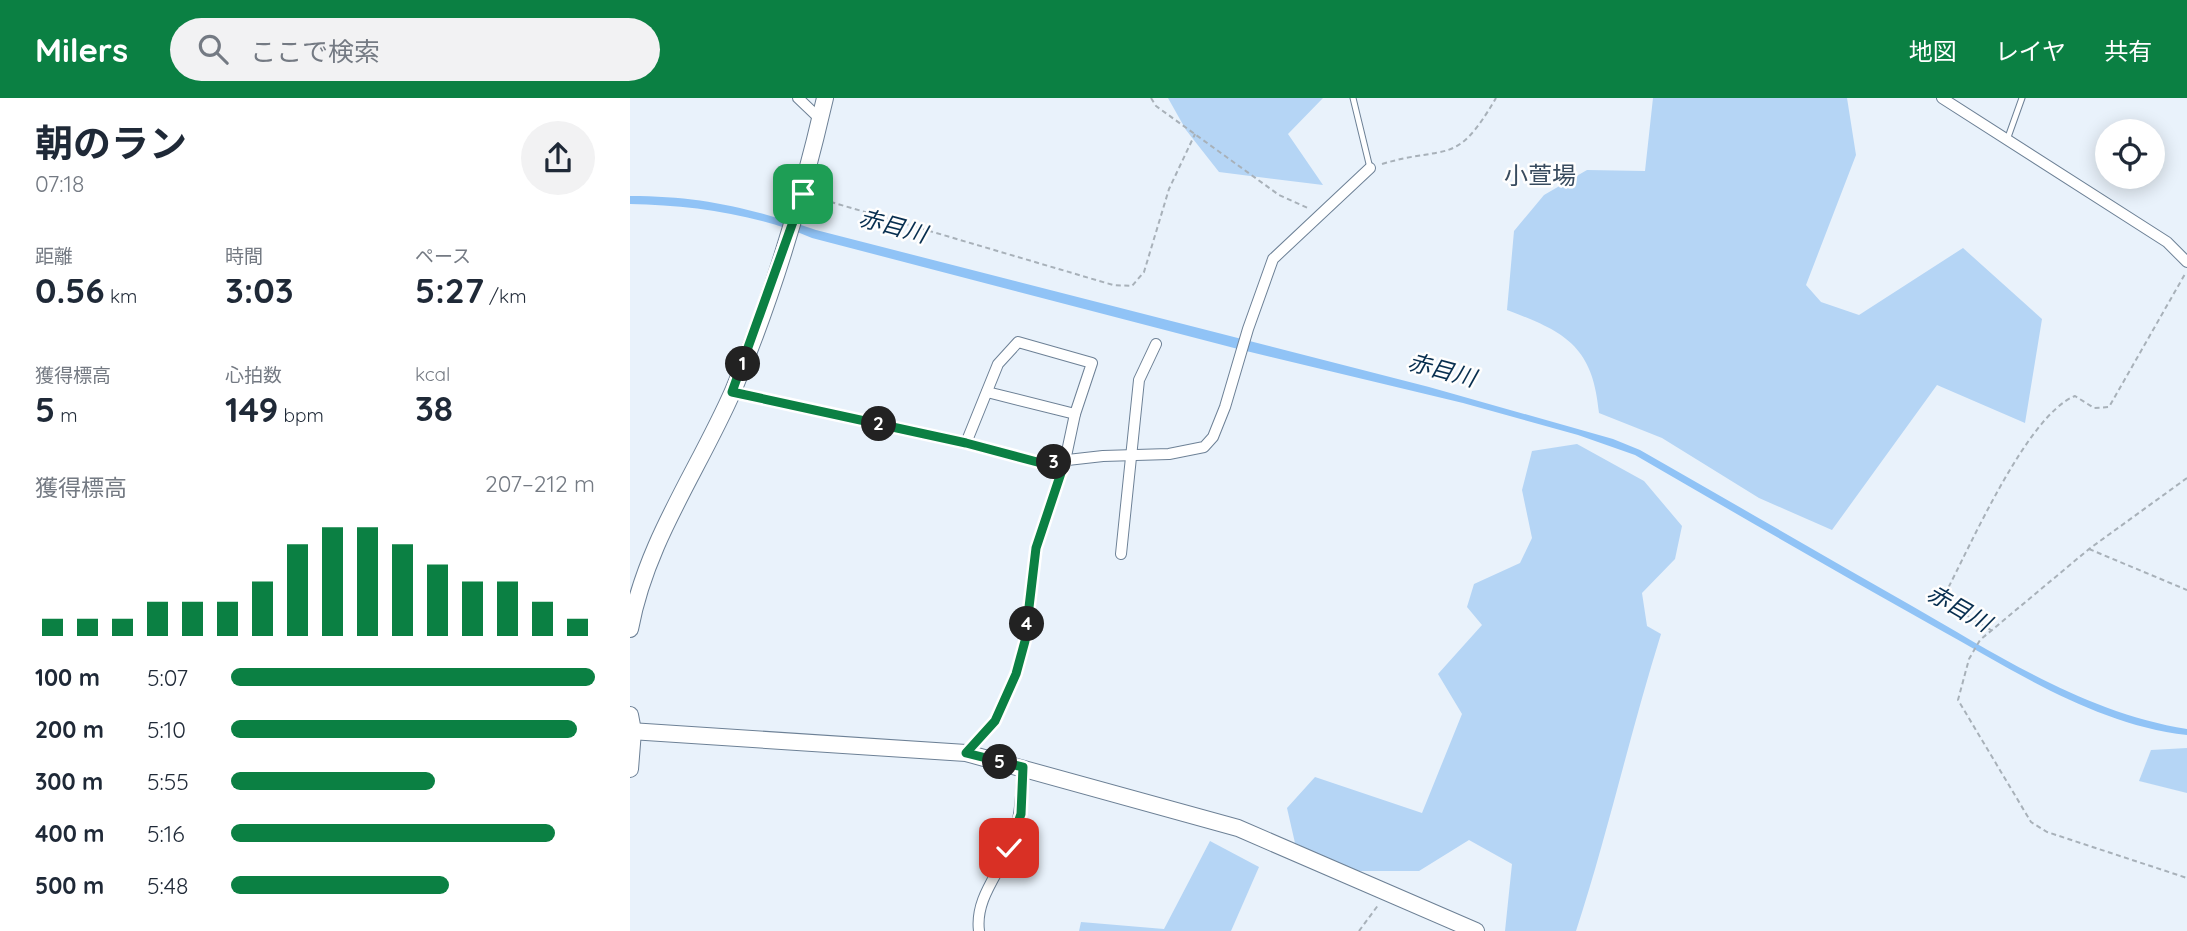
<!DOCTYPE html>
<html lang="ja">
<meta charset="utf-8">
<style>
body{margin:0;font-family:Quicksand,"Noto Sans JP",sans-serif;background:#f2f2f3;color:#1f2937;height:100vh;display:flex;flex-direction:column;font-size:26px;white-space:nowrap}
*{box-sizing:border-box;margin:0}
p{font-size:23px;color:#747a83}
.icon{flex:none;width:38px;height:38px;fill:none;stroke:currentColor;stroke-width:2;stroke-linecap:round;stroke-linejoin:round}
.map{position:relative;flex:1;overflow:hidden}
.details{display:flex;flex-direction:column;background:#fff;width:630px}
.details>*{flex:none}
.buttons{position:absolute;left:1465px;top:21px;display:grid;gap:14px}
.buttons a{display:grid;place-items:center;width:70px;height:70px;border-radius:50%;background:#fff;box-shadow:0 4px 18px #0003;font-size:35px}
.pin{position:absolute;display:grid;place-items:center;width:60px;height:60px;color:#fff;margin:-30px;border-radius:14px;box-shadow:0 4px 10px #0006}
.km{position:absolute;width:35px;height:35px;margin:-18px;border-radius:50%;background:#222;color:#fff;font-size:19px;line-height:35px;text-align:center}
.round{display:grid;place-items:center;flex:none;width:74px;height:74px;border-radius:37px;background:#f2f2f3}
.overview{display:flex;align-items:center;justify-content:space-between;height:119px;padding:0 35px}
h1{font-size:38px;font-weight:700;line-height:52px}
.metrics{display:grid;grid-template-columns:repeat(3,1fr);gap:10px;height:119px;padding:7px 35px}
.metrics div{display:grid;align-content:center}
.metrics b{font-size:35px;font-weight:700}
.metrics small{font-size:19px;font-weight:400}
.metrics p{font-size:19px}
.chart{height:196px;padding:14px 35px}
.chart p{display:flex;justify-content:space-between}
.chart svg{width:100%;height:126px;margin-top:7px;stroke:#0b8043;stroke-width:6}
ul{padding:0 35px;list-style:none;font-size:23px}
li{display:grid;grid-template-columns:112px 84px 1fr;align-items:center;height:52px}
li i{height:18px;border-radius:9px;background:#0b8043}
header{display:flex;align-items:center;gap:42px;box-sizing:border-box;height:98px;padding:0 35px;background:#0b8043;color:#fff}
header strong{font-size:33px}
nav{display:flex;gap:38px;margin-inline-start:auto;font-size:24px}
.search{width:490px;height:63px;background:#f2f2f3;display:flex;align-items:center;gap:18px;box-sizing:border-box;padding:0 24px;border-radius:38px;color:#747a83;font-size:26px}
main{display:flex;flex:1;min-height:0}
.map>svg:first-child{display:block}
.green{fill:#b5d5f5}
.water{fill:#90c3f6}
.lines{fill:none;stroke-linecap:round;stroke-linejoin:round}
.lane-casing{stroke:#6d8196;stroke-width:7}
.street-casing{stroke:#6d8196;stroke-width:12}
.secondary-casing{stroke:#6d8196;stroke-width:18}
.path{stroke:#a8b1b9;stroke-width:2;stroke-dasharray:5 3.5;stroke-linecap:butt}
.lane{stroke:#fff;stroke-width:5}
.street{stroke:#fff;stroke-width:10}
.secondary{stroke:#fff;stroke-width:16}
.route-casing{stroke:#fff;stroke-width:14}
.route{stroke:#0b8043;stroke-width:9}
.labels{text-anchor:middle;stroke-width:5;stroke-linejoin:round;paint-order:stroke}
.water-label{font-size:23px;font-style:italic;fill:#072e4f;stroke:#fefefe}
.quarter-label{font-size:24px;fill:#384b5e;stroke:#fefefe}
</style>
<header>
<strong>Milers</strong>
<div class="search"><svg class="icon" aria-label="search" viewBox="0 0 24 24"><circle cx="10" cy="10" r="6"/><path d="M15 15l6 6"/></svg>ここで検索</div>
<nav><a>地図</a><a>レイヤ</a><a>共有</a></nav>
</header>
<main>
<section class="details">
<div class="overview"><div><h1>朝のラン</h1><p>07:18</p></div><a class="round"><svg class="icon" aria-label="share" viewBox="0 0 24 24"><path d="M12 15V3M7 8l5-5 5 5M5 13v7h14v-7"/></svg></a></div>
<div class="metrics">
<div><p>距離</p><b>0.56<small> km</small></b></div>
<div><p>時間</p><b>3:03</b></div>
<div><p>ペース</p><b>5:27<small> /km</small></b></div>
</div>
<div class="metrics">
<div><p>獲得標高</p><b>5<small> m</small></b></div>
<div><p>心拍数</p><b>149<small> bpm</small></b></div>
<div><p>kcal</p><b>38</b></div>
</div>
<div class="chart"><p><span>獲得標高</span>207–212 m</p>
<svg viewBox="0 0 160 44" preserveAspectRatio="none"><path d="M5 44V38M15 44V38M25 44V38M35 44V32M45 44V32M55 44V32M65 44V25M75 44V12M85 44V6M95 44V6M105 44V12M115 44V19M125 44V25M135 44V25M145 44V32M155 44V38"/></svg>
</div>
<ul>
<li><b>100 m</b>5:07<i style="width:100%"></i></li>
<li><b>200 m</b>5:10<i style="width:95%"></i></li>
<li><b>300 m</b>5:55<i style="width:56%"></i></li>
<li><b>400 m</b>5:16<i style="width:89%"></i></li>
<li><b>500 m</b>5:48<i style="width:60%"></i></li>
</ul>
</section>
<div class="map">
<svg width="1557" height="833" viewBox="0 0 1557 833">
<rect width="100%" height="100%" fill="#e9f2fb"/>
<g class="green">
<polygon points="538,0 693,0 658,36 693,87 589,74 556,32"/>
<path d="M1023 0H1217L1226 57 1176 187 1191 204 1229 217 1333 150 1412 221 1395 325 1307 287 1202 432 1129 400 1032 340 969 315C963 248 935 234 877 212L884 133 914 97 957 72 1015 73Z"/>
<path d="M947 346 1014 383 1052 428 1045 461 1012 495 1017 528 1031 536C1000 635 978 735 946 833H875L882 766 839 742 789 773H724L665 745 657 710 685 679 792 715 832 616 808 576 852 527 837 509 844 486 890 465 902 440 892 392 902 353Z"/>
<polygon points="1557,650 1557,695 1509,683 1521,652"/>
<polygon points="580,743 629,769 601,833 449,833 451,824 534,831"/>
</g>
<path class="water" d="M0 98C71 98 119 110 186 132L799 289 983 341 1010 352C1101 404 1191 456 1282 508 1369 558 1456 615 1557 631V637C1464 626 1385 573 1305 529 1205 473 1105 415 1005 357L948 337 833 305 608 251 182 140C125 116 61 107 0 106Z"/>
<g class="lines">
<g class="lane-casing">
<g id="lane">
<polyline points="723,0 740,70"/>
<polyline points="1377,42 1392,0"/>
</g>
</g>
<g class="street-casing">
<g id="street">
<polyline points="168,0 190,21"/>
<polyline points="1312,0 1537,144 1557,164"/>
<polyline points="102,294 336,345 411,365 473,358 539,356 574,349 583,339 595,309 618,231 643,161 740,70"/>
<polyline points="357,294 445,316"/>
<polyline points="336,345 368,266 388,244 462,265 445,316 435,363 406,450 395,543 386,576 365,623 336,655"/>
<polyline points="491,456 509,282 526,246"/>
<path d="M349 833C345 802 367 778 379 751 391 724 391 698 393 669"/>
</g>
</g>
<g class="secondary-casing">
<g id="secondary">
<path d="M0 531C16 444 68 373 103 293 143 198 172 100 195 0"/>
<polyline points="0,617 3,633 0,671"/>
<polyline points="0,633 336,655 608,730 846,833"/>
</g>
</g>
<g class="path">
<polyline points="521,0 526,8 649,97 680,111"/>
<path d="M752 66C819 46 825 70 866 0"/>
<polyline points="184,99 483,187 502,188 514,174 539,91 565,36"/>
<polyline points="1557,380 1459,451 1350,542 1339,561 1328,602 1401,724 1417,734 1557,780"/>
<polyline points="1459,451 1557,492"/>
<path d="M1361 532 1321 508 1315 496C1340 449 1397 317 1445 298L1464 310 1479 309 1555 176"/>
<polyline points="729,833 749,806"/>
</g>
<use href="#lane" class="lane"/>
<use href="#street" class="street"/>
<use href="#secondary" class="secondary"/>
</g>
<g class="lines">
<g class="route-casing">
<polyline id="route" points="173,96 102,294 336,345 411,365 435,363 406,450 395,543 386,576 365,623 336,655 393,669 391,716 379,750"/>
</g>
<use href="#route" class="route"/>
</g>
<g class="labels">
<g class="water-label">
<text transform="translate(263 128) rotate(15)" y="8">赤目川</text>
<text transform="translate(812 272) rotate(15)" y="8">赤目川</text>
<text transform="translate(1329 510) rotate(30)" y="8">赤目川</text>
</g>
<g class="quarter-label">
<text x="910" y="86">小萱場</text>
</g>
</g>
</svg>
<div class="buttons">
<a><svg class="icon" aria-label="locate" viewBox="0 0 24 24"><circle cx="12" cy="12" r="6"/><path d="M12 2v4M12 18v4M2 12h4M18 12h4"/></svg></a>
</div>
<div class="pin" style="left:173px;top:96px;background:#1e9e55"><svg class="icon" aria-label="arrive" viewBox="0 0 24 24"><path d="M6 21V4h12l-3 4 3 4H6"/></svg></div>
<div class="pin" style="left:379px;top:750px;background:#d93025"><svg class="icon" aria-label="check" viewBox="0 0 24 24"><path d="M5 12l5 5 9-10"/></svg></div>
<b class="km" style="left:113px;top:266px">1</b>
<b class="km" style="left:249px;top:326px">2</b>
<b class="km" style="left:424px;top:364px">3</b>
<b class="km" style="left:397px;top:526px">4</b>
<b class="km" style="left:370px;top:664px">5</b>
</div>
</main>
